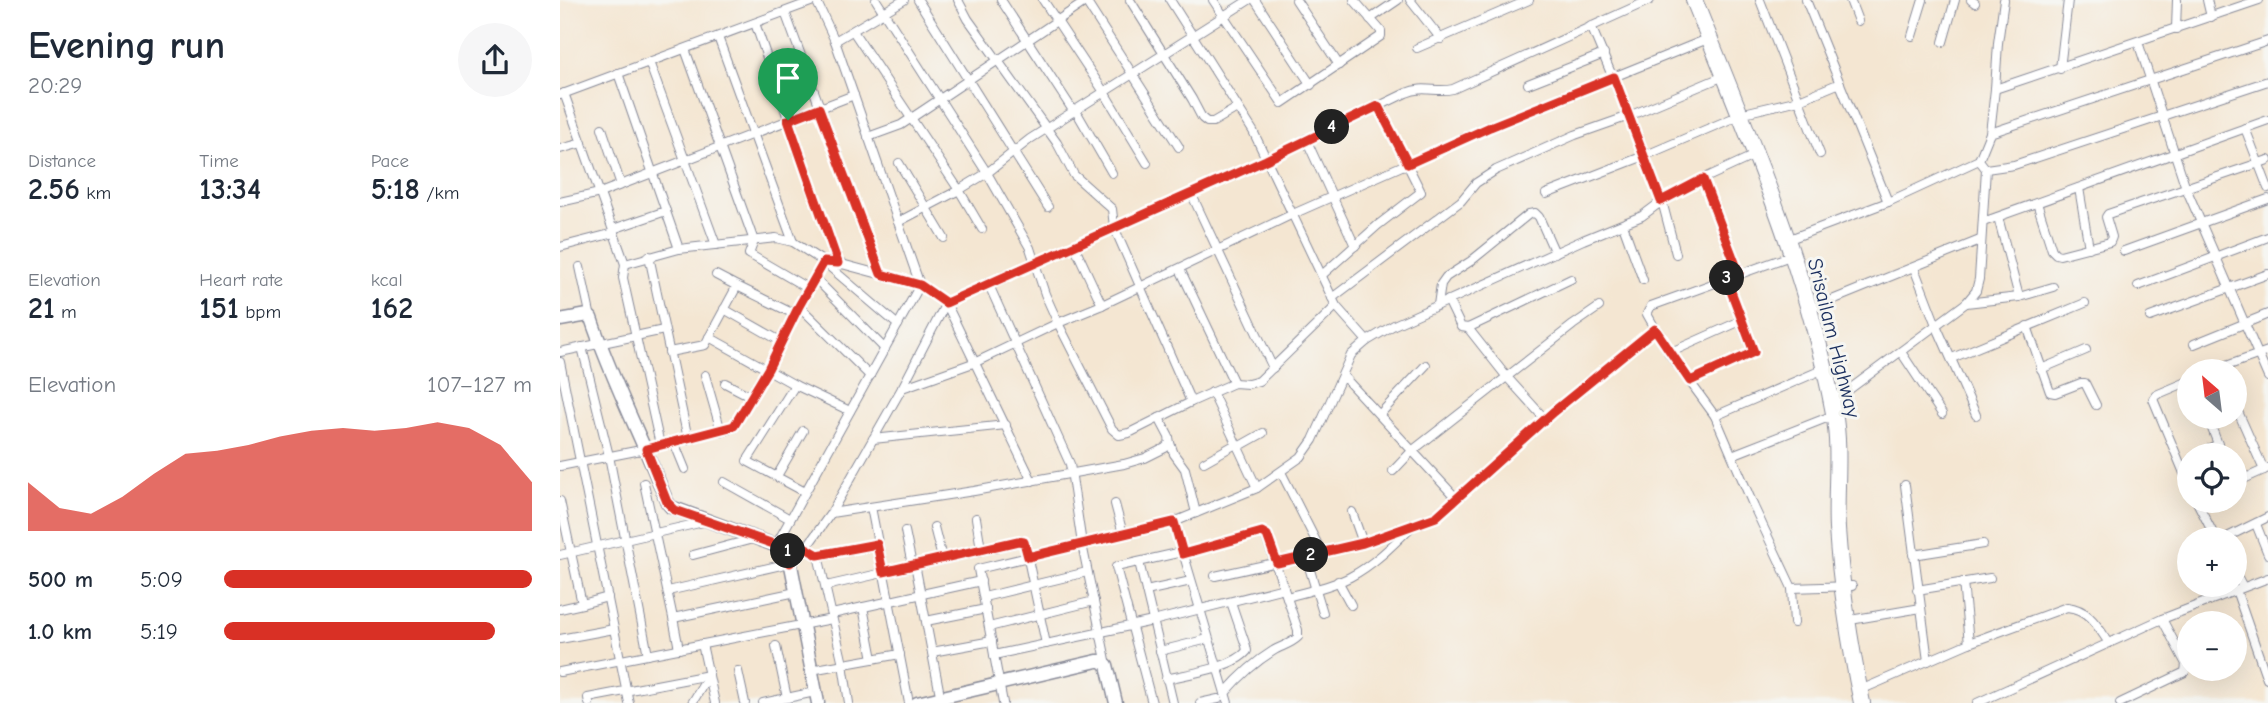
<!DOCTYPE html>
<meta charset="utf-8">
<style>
body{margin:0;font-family:"Comic Neue",sans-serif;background:#f6f6f7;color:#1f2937;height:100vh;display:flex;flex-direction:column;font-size:26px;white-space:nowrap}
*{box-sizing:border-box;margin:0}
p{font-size:23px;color:#747a83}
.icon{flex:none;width:38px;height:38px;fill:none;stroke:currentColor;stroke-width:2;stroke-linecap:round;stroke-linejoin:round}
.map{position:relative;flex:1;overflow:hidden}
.side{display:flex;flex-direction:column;background:#fff;width:560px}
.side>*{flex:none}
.needle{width:46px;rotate:332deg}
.buttons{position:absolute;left:1617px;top:359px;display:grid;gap:14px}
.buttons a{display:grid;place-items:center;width:70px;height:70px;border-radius:50%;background:#fff;box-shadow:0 7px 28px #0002;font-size:35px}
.pin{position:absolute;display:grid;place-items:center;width:60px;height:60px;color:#fff;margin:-72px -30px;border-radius:50% 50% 50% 0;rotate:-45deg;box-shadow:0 0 7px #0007}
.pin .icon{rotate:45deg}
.km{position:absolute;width:35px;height:35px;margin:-18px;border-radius:50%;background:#222;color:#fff;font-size:19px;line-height:35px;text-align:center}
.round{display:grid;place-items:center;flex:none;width:74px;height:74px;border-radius:37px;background:#f6f6f7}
.overview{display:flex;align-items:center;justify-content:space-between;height:119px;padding:0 28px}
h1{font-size:38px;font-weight:600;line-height:52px}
.figures{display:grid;grid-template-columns:repeat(3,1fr);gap:10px;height:119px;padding:7px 28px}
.figures div{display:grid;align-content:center}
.figures b{font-size:30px;font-weight:600}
.figures small{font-size:19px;font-weight:400}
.figures p{font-size:19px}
.chart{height:196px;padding:14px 28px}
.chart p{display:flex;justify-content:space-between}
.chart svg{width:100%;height:126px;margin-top:7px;fill:#d93025;opacity:.7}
ul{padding:0 28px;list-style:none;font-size:23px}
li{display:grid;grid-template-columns:112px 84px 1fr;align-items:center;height:52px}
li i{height:18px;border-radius:9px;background:#d93025}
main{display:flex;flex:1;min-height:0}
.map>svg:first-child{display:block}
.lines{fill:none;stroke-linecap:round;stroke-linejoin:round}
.street-casing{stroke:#888a98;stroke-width:10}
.secondary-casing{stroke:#888a98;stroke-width:15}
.highway-casing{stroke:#888a98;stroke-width:18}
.street{stroke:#fff;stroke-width:8}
.secondary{stroke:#fff;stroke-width:12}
.highway{stroke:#fff;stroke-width:16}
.route-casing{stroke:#fff;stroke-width:14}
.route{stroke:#d93025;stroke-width:9}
.labels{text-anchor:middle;stroke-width:6;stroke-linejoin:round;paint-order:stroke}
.street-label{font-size:21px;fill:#1b2f5e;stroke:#f6f6f2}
</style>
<main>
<section class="side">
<div class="overview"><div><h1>Evening run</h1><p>20:29</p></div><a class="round"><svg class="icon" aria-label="share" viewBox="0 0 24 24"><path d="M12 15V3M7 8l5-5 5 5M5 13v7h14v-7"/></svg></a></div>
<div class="figures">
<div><p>Distance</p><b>2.56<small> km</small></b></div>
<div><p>Time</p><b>13:34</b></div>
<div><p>Pace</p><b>5:18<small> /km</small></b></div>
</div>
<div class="figures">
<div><p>Elevation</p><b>21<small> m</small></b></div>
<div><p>Heart rate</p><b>151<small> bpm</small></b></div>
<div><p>kcal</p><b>162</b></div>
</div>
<div class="chart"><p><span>Elevation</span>107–127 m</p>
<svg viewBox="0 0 160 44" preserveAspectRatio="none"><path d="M0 44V27L10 36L20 38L30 32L40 24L50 17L60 16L70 14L80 11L90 9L100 8L110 9L120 8L130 6L140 8L150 14L160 27V44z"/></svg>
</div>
<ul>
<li><b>500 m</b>5:09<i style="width:100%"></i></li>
<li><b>1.0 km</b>5:19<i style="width:88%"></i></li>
</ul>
</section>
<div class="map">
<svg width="1708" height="703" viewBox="0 0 1708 703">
<rect width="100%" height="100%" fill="#f6f6f2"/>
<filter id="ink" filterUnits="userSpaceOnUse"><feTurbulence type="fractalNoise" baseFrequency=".0143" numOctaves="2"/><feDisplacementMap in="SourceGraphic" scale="14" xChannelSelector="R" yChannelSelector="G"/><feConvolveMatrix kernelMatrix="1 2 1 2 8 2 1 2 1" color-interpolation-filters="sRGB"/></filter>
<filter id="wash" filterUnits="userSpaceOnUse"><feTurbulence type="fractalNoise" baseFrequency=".00686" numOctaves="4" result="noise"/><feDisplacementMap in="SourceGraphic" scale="28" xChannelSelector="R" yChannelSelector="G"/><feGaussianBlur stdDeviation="1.57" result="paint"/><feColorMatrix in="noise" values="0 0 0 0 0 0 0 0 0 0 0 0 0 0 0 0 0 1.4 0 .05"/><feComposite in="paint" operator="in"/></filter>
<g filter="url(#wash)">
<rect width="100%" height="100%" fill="#f4e6d2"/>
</g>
<g filter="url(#ink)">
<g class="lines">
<g class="street-casing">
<g id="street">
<polyline points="358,0 488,207"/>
<polyline points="398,0 408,19 497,143 514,175 552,209 554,227 631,402"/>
<polyline points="441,0 514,112"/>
<polyline points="483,0 544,92 587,163"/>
<polyline points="525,0 619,147"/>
<polyline points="570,0 632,99 642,118 647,122 653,122 677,108"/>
<polyline points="610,0 693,131 776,306 807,341"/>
<polyline points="653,0 722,103 821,36 821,31 794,0"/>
<polyline points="689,0 470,139 427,173 470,248 485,294 498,323 552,429 559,435 569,433 631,402 674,383 688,384 699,381 776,306"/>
<polyline points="695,0 751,85"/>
<polyline points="736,0 779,65"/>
<polyline points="850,0 881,39"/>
<polyline points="1200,0 1260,154"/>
<polyline points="1246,0 1328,202"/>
<polyline points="1290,0 1298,21"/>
<polyline points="1411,0 1415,3"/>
<polyline points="1647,0 1651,17"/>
<polyline points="225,12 321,274"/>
<polyline points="810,19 838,0"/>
<polyline points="195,23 278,263"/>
<polyline points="1031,26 1069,116 1102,201 1116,254"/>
<polyline points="1616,29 1617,0"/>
<polyline points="293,31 399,190 427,173 316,0"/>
<polyline points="1352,36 1363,0"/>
<polyline points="158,37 233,242"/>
<polyline points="275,41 344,0"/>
<polyline points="1383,42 1395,0"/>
<polyline points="1578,42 1626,188 1708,377"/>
<polyline points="857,48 969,0"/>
<polyline points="125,49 194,241 189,254 249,289"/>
<polyline points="89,62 156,245"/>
<polyline points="1500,69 1508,0"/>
<polyline points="58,73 119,249"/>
<polyline points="968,84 1044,54"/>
<polyline points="1435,89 1699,0"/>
<polyline points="4,93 65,264 119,249 216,238 233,242 264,262 338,325"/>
<polyline points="0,95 256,0"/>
<polyline points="516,111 552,173"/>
<polyline points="1188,112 1239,100 1280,83"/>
<polyline points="42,128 61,185"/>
<polyline points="1685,128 1708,188"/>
<polyline points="1430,133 1708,41"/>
<polyline points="308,137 341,125 528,0"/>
<polyline points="746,139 795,246"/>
<polyline points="0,149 22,143"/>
<polyline points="339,163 384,238"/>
<polyline points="1426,169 1454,165 1708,81"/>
<polyline points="1143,179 1179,273"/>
<polyline points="1519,188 1529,248"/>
<polyline points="631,193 713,368"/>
<polyline points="986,194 1084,156 1180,115"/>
<polyline points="0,202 40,193 294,95"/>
<polyline points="1477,203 1492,250 1496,254 1500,255 1550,242 1552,237 1546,217 1548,214 1708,160"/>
<polyline points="1438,217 1459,297"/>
<polyline points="338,222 399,190 422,229"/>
<polyline points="1423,222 1708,120"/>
<polyline points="1063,225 1083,280"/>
<polyline points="53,229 106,211"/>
<polyline points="1235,237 1328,202 1419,160"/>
<polyline points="0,247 54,233"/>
<polyline points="515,247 542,305 733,214 930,127 1150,38"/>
<polyline points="1564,251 1708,199"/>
<polyline points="1233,255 1091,306 1087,314 1109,353 1155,416 1194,507 1232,588 1234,623"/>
<polyline points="89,256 128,439"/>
<polyline points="65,264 63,278 100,445"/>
<polyline points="20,267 31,318"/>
<polyline points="1354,268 1376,325 1416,415"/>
<polyline points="620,269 674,383"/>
<polyline points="156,275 177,286"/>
<polyline points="762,275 818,225 861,192 818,106"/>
<polyline points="255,278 325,349"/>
<polyline points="428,283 510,464 522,544 547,665"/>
<polyline points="1578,286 1708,237"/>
<polyline points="772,298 901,201 916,183 936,170 1015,135 1069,116 1164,76"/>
<polyline points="888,300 901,327 908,328 1011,279"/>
<polyline points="1406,303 1459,297 1493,287"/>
<polyline points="878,305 881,284 886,277 911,261 969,214 975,213 979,217 995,253"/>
<polyline points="239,306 310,376"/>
<polyline points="164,309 222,342"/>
<polyline points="1250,309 1420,240"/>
<polyline points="1590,317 1708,274"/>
<polyline points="1467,326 1490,392 1495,393 1521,383 1525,383 1536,405"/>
<polyline points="908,328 946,376 985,419"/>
<polyline points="149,337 235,385 290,411"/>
<polyline points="1634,344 1708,314"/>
<polyline points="22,347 49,456 88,655"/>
<polyline points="0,352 104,330"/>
<polyline points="109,352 145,345 177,286 234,314"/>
<polyline points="1341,352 1382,414"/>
<polyline points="1109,353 1176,323 1180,319 1180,314 1166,278"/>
<polyline points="1392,358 1525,303"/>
<polyline points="0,362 69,703"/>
<polyline points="1481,369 1526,350"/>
<polyline points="1659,371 1658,369 1708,351"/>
<polyline points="145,375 161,431"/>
<polyline points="783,376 897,499"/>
<polyline points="1130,381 1193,352 1180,319"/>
<polyline points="1629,381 1596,395 1593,399 1629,485"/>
<polyline points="165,383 192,397"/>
<polyline points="235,385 187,461 245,492"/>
<polyline points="342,388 416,362 498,323 542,305"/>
<polyline points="652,392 697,488"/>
<polyline points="1279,397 1406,303 1416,291 1419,279 1426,169 1419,160 1430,133 1435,89 1438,43 1444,0"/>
<polyline points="1675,405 1704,470"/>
<polyline points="820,414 866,365"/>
<polyline points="1155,416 1264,369"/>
<polyline points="313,439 446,425"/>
<polyline points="114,442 125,469"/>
<polyline points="610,443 614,454 625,469 636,513"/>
<polyline points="678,447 703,433"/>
<polyline points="1172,455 1274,415"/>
<polyline points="1637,455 1658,444 1647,416"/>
<polyline points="644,462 676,444"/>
<polyline points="0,466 86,449 174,427 208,369 239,306 264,262 278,263 360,285 386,303 472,481"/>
<polyline points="833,471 852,451 1013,325 1039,307"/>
<polyline points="721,472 762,553"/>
<polyline points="217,476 243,431"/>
<polyline points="164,482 230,519"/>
<polyline points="84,483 113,618 236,592"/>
<polyline points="1675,483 1708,468"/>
<polyline points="1345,485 1368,661"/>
<polyline points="1636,500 1656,539"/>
<polyline points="0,501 22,604 0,609"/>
<polyline points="555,504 563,534"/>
<polyline points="311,507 349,703"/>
<polyline points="792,512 803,543"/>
<polyline points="271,513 414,491 564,464 585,458 605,448 610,443 609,437 599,418"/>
<polyline points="416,518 421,549"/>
<polyline points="614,522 668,703"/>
<polyline points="1696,524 1708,554"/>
<polyline points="374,527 382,558"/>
<polyline points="345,531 352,565"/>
<polyline points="1663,539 1708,517"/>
<polyline points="216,545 360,285 275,41 256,0"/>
<polyline points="246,548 258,555 283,664 289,703"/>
<path d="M623 554 702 532 705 533 738 630V637C731 644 721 646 713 651 695 662 679 677 665 693"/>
<polyline points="0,555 148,521"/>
<polyline points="133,555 193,539"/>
<polyline points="258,555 317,544"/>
<polyline points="1353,555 1423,544"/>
<polyline points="746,557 763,613"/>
<polyline points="579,562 613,703"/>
<polyline points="355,564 381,700"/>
<polyline points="1675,572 1683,587"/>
<polyline points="655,576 803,543 876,517 993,412 1095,329"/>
<polyline points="778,581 791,605"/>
<polyline points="1403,582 1409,643"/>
<polyline points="266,586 462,541 465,545 486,644"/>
<polyline points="1232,588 1292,586"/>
<polyline points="1357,590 1430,578"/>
<polyline points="1676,590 1707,679"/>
<path d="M108 591 230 563 246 548 271 513 342 388 386 303 707 160 846 93C864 85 876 93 893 89L1090 0"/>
<polyline points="586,591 631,581"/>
<polyline points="424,597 527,572"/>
<path d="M727 597C747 591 771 587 790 577 813 565 832 546 850 528"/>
<polyline points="22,604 48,597"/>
<polyline points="303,607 313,659"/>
<polyline points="272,614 421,581"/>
<polyline points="113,618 119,649"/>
<polyline points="1296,619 1361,608"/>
<polyline points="366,621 426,609"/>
<polyline points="429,627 534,601"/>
<polyline points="0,639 54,629"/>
<polyline points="142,644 155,703"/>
<polyline points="216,646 227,698"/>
<polyline points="600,651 648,639"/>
<polyline points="372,652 432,641"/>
<polyline points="434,655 593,621 724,588"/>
<polyline points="251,670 340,654"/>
<polyline points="178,671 185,703"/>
<polyline points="0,672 272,619"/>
<path d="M606 679C627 674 673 668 687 651L686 646 671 602"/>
<path d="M1305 688 1409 643 1507 607C1529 609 1538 627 1549 643"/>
<polyline points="29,703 28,698 149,675"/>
<polyline points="132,703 149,675"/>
<polyline points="203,703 255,692"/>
<polyline points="443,703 418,569 614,522 697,488 741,457 753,440 791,355 807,341 834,325 1023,240 1082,216 1102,201 1143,179 1195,155"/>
<polyline points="592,703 556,567 622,552"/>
<polyline points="640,703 658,699"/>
<polyline points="1417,703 1602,619 1708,578"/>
<polyline points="1560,703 1625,672 1626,664 1602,619"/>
</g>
</g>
<g class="secondary-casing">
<g id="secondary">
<path d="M0 320 28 315 31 318C52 381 83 440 107 502L111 507 228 550 258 703"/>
<polyline points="357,703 537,661 542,661 547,665 556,703"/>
</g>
</g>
<g class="highway-casing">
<path id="highway" d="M1134 0C1188 135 1247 269 1274 413 1281 451 1275 491 1277 529 1281 588 1290 645 1302 703"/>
</g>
<use href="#street" class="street"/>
<use href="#secondary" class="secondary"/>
<use href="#highway" class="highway"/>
</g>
</g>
<g class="lines" filter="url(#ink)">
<g class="route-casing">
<polygon id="route" points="1054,77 1101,201 1143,179 1179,273 1166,278 1194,352 1130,381 1095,329 993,412 876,517 803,543 717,563 707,535 702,532 623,554 614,522 468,557 464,542 458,541 323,572 317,544 258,555 246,548 230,563 228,550 225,548 115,510 107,502 86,449 174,426 208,369 239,306 264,262 278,263 228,120 259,108 321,274 360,285 386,303 706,160 818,106 848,164 930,127"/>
</g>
<use href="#route" class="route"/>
</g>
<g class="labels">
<g class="street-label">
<text transform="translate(1274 338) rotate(76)" y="7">Srisailam Highway</text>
</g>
</g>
</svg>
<div class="buttons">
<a><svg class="needle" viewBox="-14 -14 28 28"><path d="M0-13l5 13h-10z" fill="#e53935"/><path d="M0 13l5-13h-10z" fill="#747a83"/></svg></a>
<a><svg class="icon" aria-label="locate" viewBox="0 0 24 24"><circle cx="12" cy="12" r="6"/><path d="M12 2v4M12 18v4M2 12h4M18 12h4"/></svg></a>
<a>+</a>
<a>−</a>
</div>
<div class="pin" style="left:228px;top:120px;background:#1e9e55"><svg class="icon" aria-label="arrive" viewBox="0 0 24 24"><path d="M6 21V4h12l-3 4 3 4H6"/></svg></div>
<b class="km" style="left:228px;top:551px">1</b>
<b class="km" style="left:751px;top:555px">2</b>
<b class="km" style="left:1167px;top:278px">3</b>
<b class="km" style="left:772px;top:127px">4</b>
</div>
</main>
